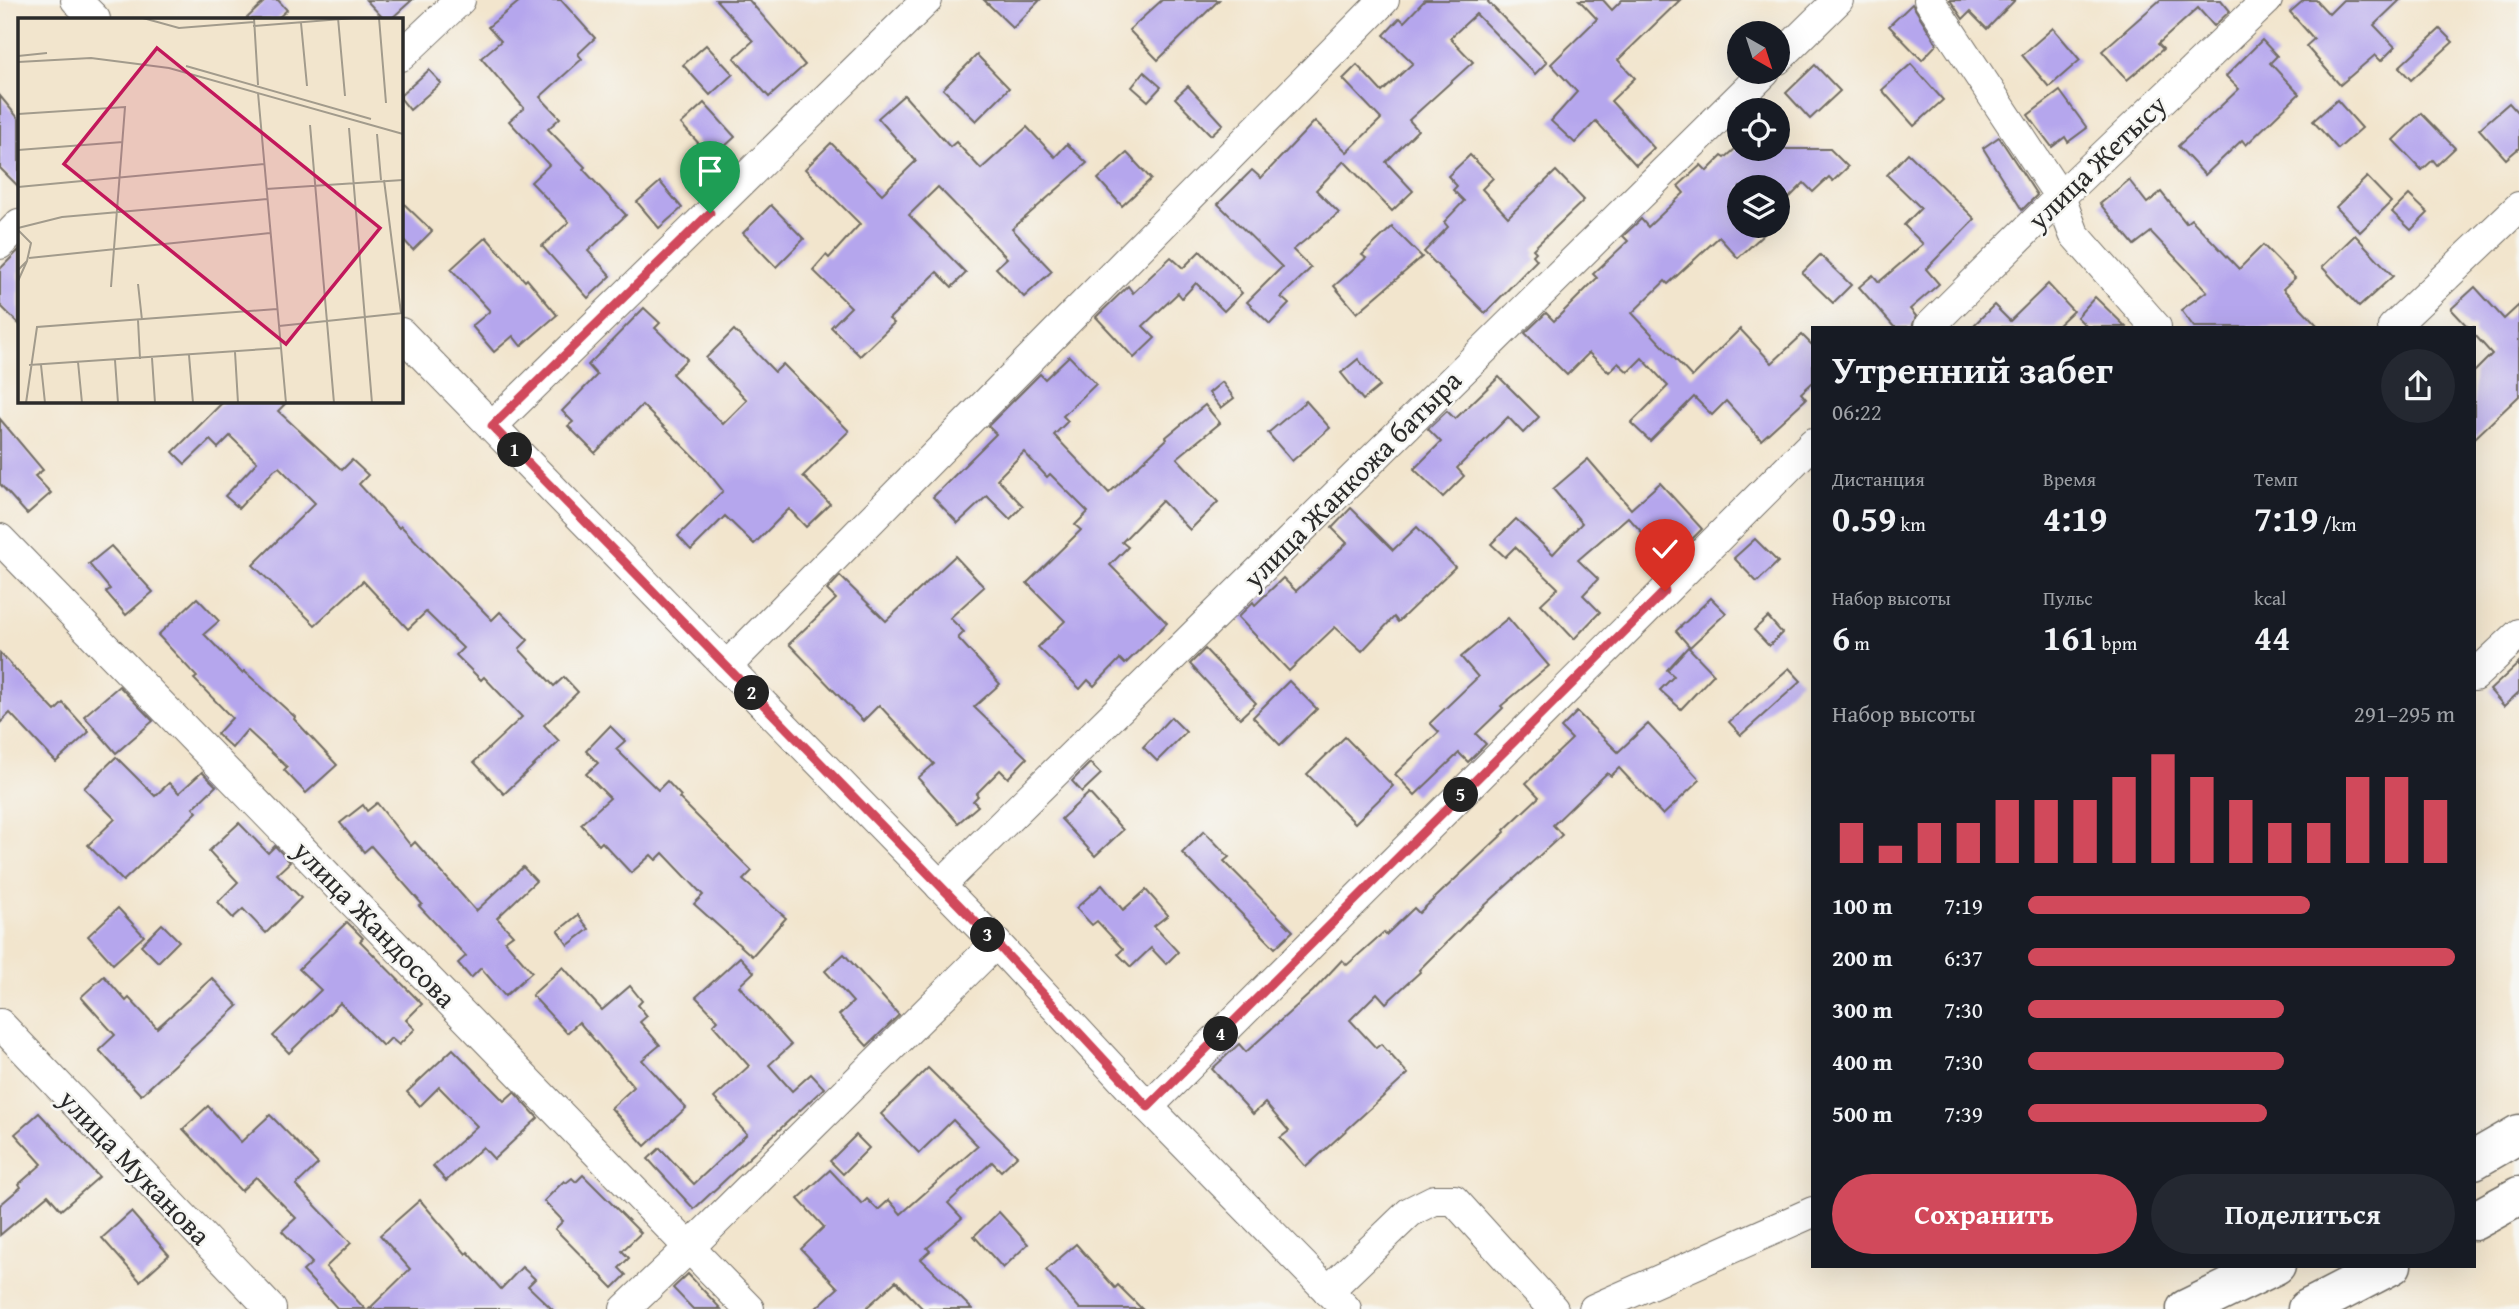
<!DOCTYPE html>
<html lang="ru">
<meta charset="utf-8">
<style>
body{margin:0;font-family:"Gentium Book Plus",serif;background:#242831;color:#f1f3f6;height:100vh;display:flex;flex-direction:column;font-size:26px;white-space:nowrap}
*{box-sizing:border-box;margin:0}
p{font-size:23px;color:#9ea1a6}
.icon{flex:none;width:38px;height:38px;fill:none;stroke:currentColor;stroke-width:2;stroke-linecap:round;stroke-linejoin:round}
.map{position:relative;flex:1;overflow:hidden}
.panel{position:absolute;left:1811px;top:326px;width:665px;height:942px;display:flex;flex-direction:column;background:#171b24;border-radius:0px;box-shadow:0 7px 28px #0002}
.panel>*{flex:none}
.needle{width:46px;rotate:141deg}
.tools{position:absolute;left:1727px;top:21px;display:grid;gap:14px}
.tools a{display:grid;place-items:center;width:63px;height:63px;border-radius:50%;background:#171b24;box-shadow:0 7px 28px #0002;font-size:35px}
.pin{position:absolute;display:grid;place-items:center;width:60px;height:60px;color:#fff;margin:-72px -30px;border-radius:50% 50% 50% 0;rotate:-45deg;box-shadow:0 0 7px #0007}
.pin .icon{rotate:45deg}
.km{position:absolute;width:35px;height:35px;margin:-18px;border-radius:50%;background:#222;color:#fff;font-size:19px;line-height:35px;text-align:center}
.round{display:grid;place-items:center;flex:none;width:74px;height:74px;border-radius:37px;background:#242831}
.head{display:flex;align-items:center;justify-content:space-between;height:119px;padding:0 21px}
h1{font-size:38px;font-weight:700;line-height:52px}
.figures{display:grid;grid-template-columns:repeat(3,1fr);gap:10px;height:119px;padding:7px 21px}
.figures div{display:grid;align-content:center}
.figures b{font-size:35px;font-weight:700}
.figures small{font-size:19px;font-weight:400}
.figures p{font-size:19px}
.chart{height:196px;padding:14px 21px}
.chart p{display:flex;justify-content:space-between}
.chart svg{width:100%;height:126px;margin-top:7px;stroke:#d1495b;stroke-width:6}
.action{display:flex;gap:14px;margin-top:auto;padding:14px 21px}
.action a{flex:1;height:80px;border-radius:42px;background:#d1495b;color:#fff;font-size:28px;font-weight:700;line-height:80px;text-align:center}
.action a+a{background:#242831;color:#f1f3f6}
ul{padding:0 21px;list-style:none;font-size:23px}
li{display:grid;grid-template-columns:112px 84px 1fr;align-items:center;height:52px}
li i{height:18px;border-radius:9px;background:#d1495b}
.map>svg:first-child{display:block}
.building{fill:#b5a6ed}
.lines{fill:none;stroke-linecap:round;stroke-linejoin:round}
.minor-casing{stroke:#716c64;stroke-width:32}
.highway-casing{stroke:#716c64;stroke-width:41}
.minor{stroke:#fff;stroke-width:30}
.highway{stroke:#fff;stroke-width:38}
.route-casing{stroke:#fff;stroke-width:14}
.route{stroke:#d1495b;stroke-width:9}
.labels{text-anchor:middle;stroke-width:5;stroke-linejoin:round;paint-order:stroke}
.street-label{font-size:28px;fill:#2b2b2b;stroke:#f6f6f2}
.inset-road{fill:none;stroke:#a29b8c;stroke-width:2}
.view{fill:#c2185b;fill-opacity:0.15;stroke:#c2185b;stroke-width:3.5}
.inset-edge{fill:none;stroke:#2b2b2b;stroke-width:3.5}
</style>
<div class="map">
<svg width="2519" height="1309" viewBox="0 0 2519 1309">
<rect width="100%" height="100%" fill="#f6f6f2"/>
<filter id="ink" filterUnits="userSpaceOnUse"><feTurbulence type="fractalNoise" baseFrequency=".0143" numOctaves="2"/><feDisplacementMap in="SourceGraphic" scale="14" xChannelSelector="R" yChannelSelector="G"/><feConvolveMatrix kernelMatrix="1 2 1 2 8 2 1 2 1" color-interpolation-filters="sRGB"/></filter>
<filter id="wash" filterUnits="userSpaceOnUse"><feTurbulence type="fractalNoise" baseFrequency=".00686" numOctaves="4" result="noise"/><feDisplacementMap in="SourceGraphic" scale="28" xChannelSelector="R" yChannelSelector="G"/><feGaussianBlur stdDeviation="1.57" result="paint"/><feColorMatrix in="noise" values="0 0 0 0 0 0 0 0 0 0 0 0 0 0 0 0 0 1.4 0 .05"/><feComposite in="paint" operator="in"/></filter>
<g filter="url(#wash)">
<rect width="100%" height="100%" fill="#f2e5cd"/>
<g id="blocks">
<g class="building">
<polygon points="266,0 278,0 287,10 277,19 246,19"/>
<polygon points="366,0 412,0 391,19 384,19"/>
<polygon points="521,0 561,0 595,38 578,54 582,59 540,97 560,118 548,129 585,167 583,169 626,215 588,251 611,276 588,298 542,246 569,222 531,182 549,165 509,121 524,108 481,58 501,41 488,27"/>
<polygon points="716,0 749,0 805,65 769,97 734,58 753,41"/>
<polygon points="984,0 1040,0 1013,28"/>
<polygon points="1162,0 1219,0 1158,60 1129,30"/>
<polygon points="1425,0 1489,0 1488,2 1547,62 1535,74 1476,14 1450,38 1473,62 1409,120 1418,130 1386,162 1413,191 1392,211 1344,161 1316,190 1339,213 1293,250 1311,268 1281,297 1289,304 1270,324 1247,302 1282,267 1218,204 1252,170 1261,178 1315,121 1347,152 1381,119 1343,79 1357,65 1382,92 1413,63 1384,35 1400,18 1404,22"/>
<polygon points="1579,0 1603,0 1612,10 1622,0 1680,0 1618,60 1635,78 1611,101 1654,148 1636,165 1596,121 1575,143 1551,121 1577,92 1551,64 1597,19"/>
<polygon points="1950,0 2015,0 1987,29 1970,12 1963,19"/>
<polygon points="2160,0 2221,0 2230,11 2214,26 2198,8 2158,44 2163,49 2127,80 2102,51"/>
<polygon points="2304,0 2316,0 2329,14 2343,0 2400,0 2374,25 2395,47 2381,61 2375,55 2340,85 2306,46 2314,39 2290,12"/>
<polygon points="1912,4 1937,44 1922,60 1889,26"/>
<polygon points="2053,28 2080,60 2049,87 2022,55"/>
<polygon points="2440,29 2453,42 2411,80 2399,67"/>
<polygon points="2262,40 2277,56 2270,63 2299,94 2246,145 2242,140 2205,175 2178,146 2239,89 2226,76"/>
<polygon points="706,45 733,74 710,95 683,65"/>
<polygon points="977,55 1009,88 976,121 943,89"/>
<polygon points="1911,64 1943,100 1914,126 1882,90"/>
<polygon points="1815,65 1840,91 1810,119 1786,93"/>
<polygon points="429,70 441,83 410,110 401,99 401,95"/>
<polygon points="1144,72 1161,87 1148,101 1132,87"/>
<polygon points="1188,86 1223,124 1211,135 1175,98"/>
<polygon points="2060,91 2087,128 2068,142 2065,137 2052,147 2028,115"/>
<polygon points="904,95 950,147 956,142 981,169 1027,127 1055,157 1067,144 1087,163 1012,229 1052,271 1024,297 996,268 1007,258 938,187 909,215 966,273 952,287 937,272 889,319 894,323 860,356 831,327 851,307 813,270 826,255 829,258 860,224 805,169 831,143 882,194 916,161 878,118"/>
<polygon points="0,96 19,119 19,187 0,168"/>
<polygon points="2337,100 2362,128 2338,149 2313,121"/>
<polygon points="704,103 735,137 712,158 681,124"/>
<polygon points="2509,103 2519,114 2519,148 2506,159 2479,129"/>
<polygon points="2421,113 2455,148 2437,165 2433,160 2422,170 2393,140"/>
<polygon points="1999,137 2037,195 2022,210 1983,148"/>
<polygon points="1735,149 1830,149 1848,167 1833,181 1829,177 1813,192 1804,183 1778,209 1778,187 1740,187 1740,226 1773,226 1738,258 1719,237 1668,284 1665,281 1632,313 1692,377 1740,329 1772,363 1802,335 1813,346 1813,382 1801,393 1806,399 1761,440 1726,401 1712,415 1694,397 1650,441 1631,423 1668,386 1642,358 1628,372 1618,363 1609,372 1589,353 1567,375 1525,333 1546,313 1554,321 1597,278 1593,274 1628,241 1623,236 1638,222 1641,219 1648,227 1684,193 1678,186 1701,165 1707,171 1722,156 1725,158"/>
<polygon points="1127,153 1151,179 1122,206 1098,179"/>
<polygon points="1908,153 1975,219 1926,269 1939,284 1910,309 1916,316 1912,327 1894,327 1859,287 1873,275 1879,282 1923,244 1904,225 1921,208 1887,175"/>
<polygon points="1470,155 1493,178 1482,189 1508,217 1556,171 1584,200 1533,249 1536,252 1533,255 1537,260 1485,313 1424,252 1448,227 1444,222 1464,201 1453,190 1457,186 1448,176"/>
<polygon points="2367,177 2391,202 2360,232 2336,207"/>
<polygon points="2129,180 2147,203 2161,192 2186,223 2191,219 2239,269 2263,245 2295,278 2283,289 2319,327 2194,327 2181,310 2207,291 2151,232 2134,245 2100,204"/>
<polygon points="660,182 682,208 659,228 637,202"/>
<polygon points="2409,195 2428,213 2411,230 2392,212"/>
<polygon points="401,201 432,231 413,250 401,237"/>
<polygon points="771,205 804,239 776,267 743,233"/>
<polygon points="1392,227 1422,257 1357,313 1334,286 1366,258 1362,255"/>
<polygon points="2355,235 2393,276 2359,307 2322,267"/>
<polygon points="486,237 525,281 527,279 557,315 521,346 513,336 494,352 472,326 490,311 451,269"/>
<polygon points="19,250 19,324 0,305 0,269"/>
<polygon points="1200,251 1242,293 1224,311 1196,283 1182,298 1178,293 1143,326 1155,338 1134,358 1096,317 1128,286 1133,293 1171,257 1183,268"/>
<polygon points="1820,255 1851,285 1833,303 1802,273"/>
<polygon points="2048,284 2073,311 2056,327 1972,327 1994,305 2010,321"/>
<polygon points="2475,287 2504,319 2519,305 2519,396 2474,439 2474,372 2492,354 2474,334 2474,327 2468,327 2451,309"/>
<polygon points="2095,297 2126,327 2087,327 2077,317"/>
<polygon points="644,308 660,323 655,328 687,359 672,374 723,424 747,400 706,358 734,330 775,372 783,364 849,431 803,476 830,504 806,527 789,509 754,544 725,516 691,550 678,536 723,491 703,466 642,405 595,453 568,426 573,422 562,411 597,375 588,365"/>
<polygon points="1069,356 1096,384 1063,416 1068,421 1054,435 1109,493 1167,439 1166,437 1205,405 1220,423 1177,458 1218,502 1190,530 1162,501 1122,542 1128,547 1110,565 1167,623 1125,664 1120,659 1094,686 1088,680 1080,689 1038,647 1065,621 1027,583 1081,530 1075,525 1088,512 1050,474 1047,477 1024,452 997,479 1023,506 1010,519 987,496 958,523 933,497 996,434 988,426 1040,374 1045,379"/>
<polygon points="1358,359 1380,386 1363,400 1341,373"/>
<polygon points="1499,377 1539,417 1523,433 1508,417 1457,468 1464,476 1443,497 1414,469 1441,442 1428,429 1447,411 1455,419"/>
<polygon points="1222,382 1234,398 1221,408 1209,393"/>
<polygon points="224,401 288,401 278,411 342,470 352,460 368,475 359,484 399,528 401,526 492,620 500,612 528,640 519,649 554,686 564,677 578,692 544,725 559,741 504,794 474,762 522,717 484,677 481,680 456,655 463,648 426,612 408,629 363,581 315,625 253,565 315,503 279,467 274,470 239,508 225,496 257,462 230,436 218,448 210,440 185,464 173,452"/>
<polygon points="1306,401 1330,428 1292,461 1268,433"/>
<polygon points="0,419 43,470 35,476 51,493 27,514 0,484"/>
<polygon points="1588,459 1631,509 1660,483 1702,529 1669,562 1628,517 1578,560 1598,579 1583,595 1600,612 1574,639 1541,604 1558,588 1515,547 1505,557 1491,544 1516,519 1553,554 1582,523 1553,489"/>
<polygon points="1351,508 1393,550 1417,527 1455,567 1398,622 1394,617 1362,651 1335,627 1289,671 1238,617 1253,602 1255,605 1283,578 1296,591 1347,543 1332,528"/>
<polygon points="1755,539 1778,562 1757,582 1734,558"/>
<polygon points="111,546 153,592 126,615 106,592 110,589 89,564"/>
<polygon points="955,556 984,587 950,618 964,632 958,638 1000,684 974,707 1027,758 1008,778 1000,770 976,794 978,796 973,801 978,806 958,823 918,778 934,764 879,705 863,721 789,644 836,599 827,590 840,576 886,621"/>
<polygon points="197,598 219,621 204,634 242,673 244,671 295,717 294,719 337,765 306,793 284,770 287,767 247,730 232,748 217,734 232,718 194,679 197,677 158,635"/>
<polygon points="1711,598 1726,613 1690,647 1676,631"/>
<polygon points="1768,617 1782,633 1769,646 1754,630"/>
<polygon points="1508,618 1549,666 1501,706 1503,708 1476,734 1486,744 1468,762 1459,753 1415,795 1395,774 1439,732 1430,723 1478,677 1461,657"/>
<polygon points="1688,647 1714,674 1681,709 1660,690 1674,676 1667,670"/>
<polygon points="1205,649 1256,703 1240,718 1190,664"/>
<polygon points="0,653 55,711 63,703 89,732 56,762 10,713 0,723"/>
<polygon points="2519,663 2519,692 2504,706 2490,690"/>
<polygon points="1789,668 1801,681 1741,735 1729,722"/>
<polygon points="1289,681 1317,709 1280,745 1253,717"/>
<polygon points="119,686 153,721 116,753 84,716"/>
<polygon points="1577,712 1618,752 1648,724 1700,780 1663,815 1619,768 1611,776 1607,773 1553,825 1562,835 1470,919 1419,970 1420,972 1386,1003 1377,993 1350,1020 1376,1048 1381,1044 1408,1074 1306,1167 1280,1138 1289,1131 1265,1103 1253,1114 1212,1069 1239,1044 1246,1052 1313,991 1342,960 1347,965 1384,932 1386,935 1414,908 1419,913 1505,832 1504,830 1539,797 1526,783 1572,739 1561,728"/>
<polygon points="1171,717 1186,732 1157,761 1143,747"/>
<polygon points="610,726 625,741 616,749 658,790 667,781 681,796 679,798 752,871 743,880 786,918 752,956 694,904 703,895 663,853 656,860 651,855 631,873 602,842 599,845 581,824 610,798 586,774 598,763 586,751"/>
<polygon points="1345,737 1393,786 1355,823 1307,774"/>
<polygon points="116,757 155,796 169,783 179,793 202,772 216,786 193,808 197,812 123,881 88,845 115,819 84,788"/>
<polygon points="1090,763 1101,774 1082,792 1072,781"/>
<polygon points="1089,793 1123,830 1095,856 1061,819"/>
<polygon points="377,803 411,846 415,842 476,911 523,867 536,881 497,918 513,935 505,941 532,972 505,996 481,968 471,978 458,963 466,956 419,906 422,904 371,846 364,852 340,823 363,805 367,811"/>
<polygon points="239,823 268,853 275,846 290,862 277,874 301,898 266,933 243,909 233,918 218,902 238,882 209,851"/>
<polygon points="1204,831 1229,857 1224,861 1293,931 1275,948 1182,853"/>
<polygon points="1102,885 1123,910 1146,890 1168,915 1154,926 1178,952 1166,964 1151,948 1131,967 1118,954 1123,949 1097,921 1092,925 1076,908"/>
<polygon points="118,908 144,936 113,964 88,936"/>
<polygon points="578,915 589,929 568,945 558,931"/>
<polygon points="347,922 363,938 360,941 422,1004 406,1020 415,1029 399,1045 391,1038 383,1046 340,1003 289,1053 273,1036 321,990 299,969"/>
<polygon points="162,924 179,941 158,962 141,945"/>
<polygon points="844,954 899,1015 867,1046 839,1015 853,1002 825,971"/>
<polygon points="740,957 754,972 739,986 791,1045 769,1065 792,1091 811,1074 824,1088 694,1209 648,1159 660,1148 694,1184 747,1134 714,1098 749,1066 713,1025 718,1020 696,997"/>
<polygon points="563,967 602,1010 630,986 642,1001 638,1005 647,1016 640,1022 660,1045 642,1060 686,1108 645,1146 611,1108 634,1087 579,1022 567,1033 532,995"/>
<polygon points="104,976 126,1001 129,998 157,1028 212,978 238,1006 141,1095 99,1050 115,1035 81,997"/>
<polygon points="453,1049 504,1101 514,1092 538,1118 494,1159 483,1147 446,1181 433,1166 477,1126 439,1087 420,1106 407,1092"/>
<polygon points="928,1068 1017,1156 1001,1171 992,1162 948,1203 962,1218 927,1248 930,1251 921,1259 972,1309 923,1309 896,1281 865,1309 815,1309 838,1288 801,1249 824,1227 798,1199 830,1170 862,1204 867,1199 878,1210 889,1200 901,1214 978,1146 953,1120 919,1153 881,1114"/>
<polygon points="208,1106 241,1142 270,1115 318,1164 296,1185 351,1243 326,1267 365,1309 338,1309 303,1271 312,1263 282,1231 296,1218 256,1177 241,1191 183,1129"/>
<polygon points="39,1113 99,1177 61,1210 48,1195 0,1235 0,1205 21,1187 19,1184 42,1164 15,1134"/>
<polygon points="856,1135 869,1148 843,1174 830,1161"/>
<polygon points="583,1175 641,1233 622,1251 629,1258 619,1268 626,1275 613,1288 555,1229 563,1221 544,1201 564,1181 566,1183 572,1178 576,1182"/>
<polygon points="420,1200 466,1254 468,1252 501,1289 522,1267 535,1279 528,1286 552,1309 369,1309 410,1269 380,1235"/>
<polygon points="131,1212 169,1255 140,1281 102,1238"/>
<polygon points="999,1212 1028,1244 1003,1268 974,1236"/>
<polygon points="1076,1244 1115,1288 1118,1285 1142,1309 1080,1309 1046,1270"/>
<polygon points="688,1274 721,1309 693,1309 673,1288"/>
</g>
</g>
</g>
<g filter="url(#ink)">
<use href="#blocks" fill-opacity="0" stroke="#716c64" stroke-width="2"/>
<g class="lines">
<g class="minor-casing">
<g id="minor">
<polyline points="76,0 95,19"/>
<polyline points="1929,0 2060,197 2074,234 2156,327"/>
<polyline points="401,56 460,0"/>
<polyline points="1778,59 1838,0"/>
<polyline points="0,244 19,224"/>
<polyline points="1929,327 2060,197 2267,0"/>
<polyline points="2393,327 2519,207"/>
<polyline points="401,333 996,943 1148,1107 1346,1309"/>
<polyline points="492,426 927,0"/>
<polyline points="0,539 749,1309"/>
<polyline points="726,667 1384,0"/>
<polyline points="2474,676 2519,634"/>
<polyline points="940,886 1765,72"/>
<polyline points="0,1024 271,1309"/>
<polyline points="1148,1107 1813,443"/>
<polyline points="1328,1291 1410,1212 1434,1200 1454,1200 1553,1309"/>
<polyline points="625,1309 690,1247 996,943"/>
<polyline points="1594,1309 1813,1212"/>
</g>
</g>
<g class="highway-casing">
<g id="highway">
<polyline points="2474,1160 2519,1134"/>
<polyline points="2474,1221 2519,1196"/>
<polyline points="2186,1309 2276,1265"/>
<polyline points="2307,1309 2392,1265"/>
</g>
</g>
<use href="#minor" class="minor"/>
<use href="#highway" class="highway"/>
</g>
</g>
<g class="lines" filter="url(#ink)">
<g class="route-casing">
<polyline id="route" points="710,213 492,426 996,943 1148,1107 1665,591"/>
</g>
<use href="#route" class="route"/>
</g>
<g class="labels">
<g class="street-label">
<text transform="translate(2097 162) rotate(-44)" y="10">улица Жетысу</text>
<text transform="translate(1352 479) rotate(-45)" y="10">улица Жанкожа батыра</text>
<text transform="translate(375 924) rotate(46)" y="10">улица Жандосова</text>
<text transform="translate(135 1167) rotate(46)" y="10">улица Муканова</text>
</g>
</g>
<g transform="translate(18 18)">
<rect width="385" height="385" fill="#f2e5cd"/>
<path class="inset-road" d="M3 0H100M125 0 161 10 236 4M236 0 240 67M320 0 327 78M361 0 368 85M283 5 289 68M235 8 336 0M0 38 29 35M0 44 73 40 151 50 385 116M168 48 353 101M240 75 268 385M0 96 107 89 93 269M292 107 316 385M331 110 354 385M359 116 363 162M0 132 105 124M366 162 383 295M0 169 246 146M248 171 385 162M0 210 44 199 249 181M11 240 252 215M0 252 9 243 13 225 0 212M0 263 9 243M120 266 124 302M120 302 122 341M261 308 385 295M217 334 220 385M171 337 175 385M134 340 137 385M97 342 100 385M60 344 64 385M11 347 263 330M23 347 27 385M8 385 19 309 259 291"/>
<path class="view" d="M139 30 362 210 268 326 46 146Z"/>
<rect width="385" height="385" class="inset-edge"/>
</g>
</svg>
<div class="tools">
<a><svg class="needle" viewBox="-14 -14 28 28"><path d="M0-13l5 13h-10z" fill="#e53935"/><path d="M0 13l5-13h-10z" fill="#9ea1a6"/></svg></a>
<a><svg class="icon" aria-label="locate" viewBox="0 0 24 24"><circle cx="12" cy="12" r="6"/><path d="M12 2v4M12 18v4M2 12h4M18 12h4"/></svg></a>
<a><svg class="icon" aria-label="layers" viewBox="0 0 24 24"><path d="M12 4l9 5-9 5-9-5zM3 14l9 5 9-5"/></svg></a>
</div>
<div class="pin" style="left:710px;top:213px;background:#1e9e55"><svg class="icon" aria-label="arrive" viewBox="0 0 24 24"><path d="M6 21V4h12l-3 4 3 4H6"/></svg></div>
<div class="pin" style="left:1665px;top:591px;background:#d93025"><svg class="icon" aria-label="check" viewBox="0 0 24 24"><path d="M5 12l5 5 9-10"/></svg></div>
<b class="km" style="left:515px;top:450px">1</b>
<b class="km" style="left:752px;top:693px">2</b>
<b class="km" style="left:988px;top:935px">3</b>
<b class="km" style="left:1221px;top:1034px">4</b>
<b class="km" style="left:1461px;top:795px">5</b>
<section class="panel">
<div class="head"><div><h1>Утренний забег</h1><p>06:22</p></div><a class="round"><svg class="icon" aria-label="share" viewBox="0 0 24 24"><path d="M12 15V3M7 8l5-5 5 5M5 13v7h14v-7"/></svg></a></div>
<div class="figures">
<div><p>Дистанция</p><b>0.59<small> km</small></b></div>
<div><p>Время</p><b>4:19</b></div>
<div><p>Темп</p><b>7:19<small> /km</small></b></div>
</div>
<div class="figures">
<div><p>Набор высоты</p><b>6<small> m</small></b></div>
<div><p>Пульс</p><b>161<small> bpm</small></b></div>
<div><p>kcal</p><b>44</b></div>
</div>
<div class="chart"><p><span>Набор высоты</span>291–295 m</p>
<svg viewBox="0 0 160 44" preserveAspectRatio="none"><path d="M5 44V30M15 44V38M25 44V30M35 44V30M45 44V22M55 44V22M65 44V22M75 44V14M85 44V6M95 44V14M105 44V22M115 44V30M125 44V30M135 44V14M145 44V14M155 44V22"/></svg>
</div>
<ul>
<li><b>100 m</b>7:19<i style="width:66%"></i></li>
<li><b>200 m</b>6:37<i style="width:100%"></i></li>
<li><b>300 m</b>7:30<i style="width:60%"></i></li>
<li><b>400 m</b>7:30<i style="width:60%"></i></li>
<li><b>500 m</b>7:39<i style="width:56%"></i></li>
</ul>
<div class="action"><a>Сохранить</a><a>Поделиться</a></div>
</section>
</div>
